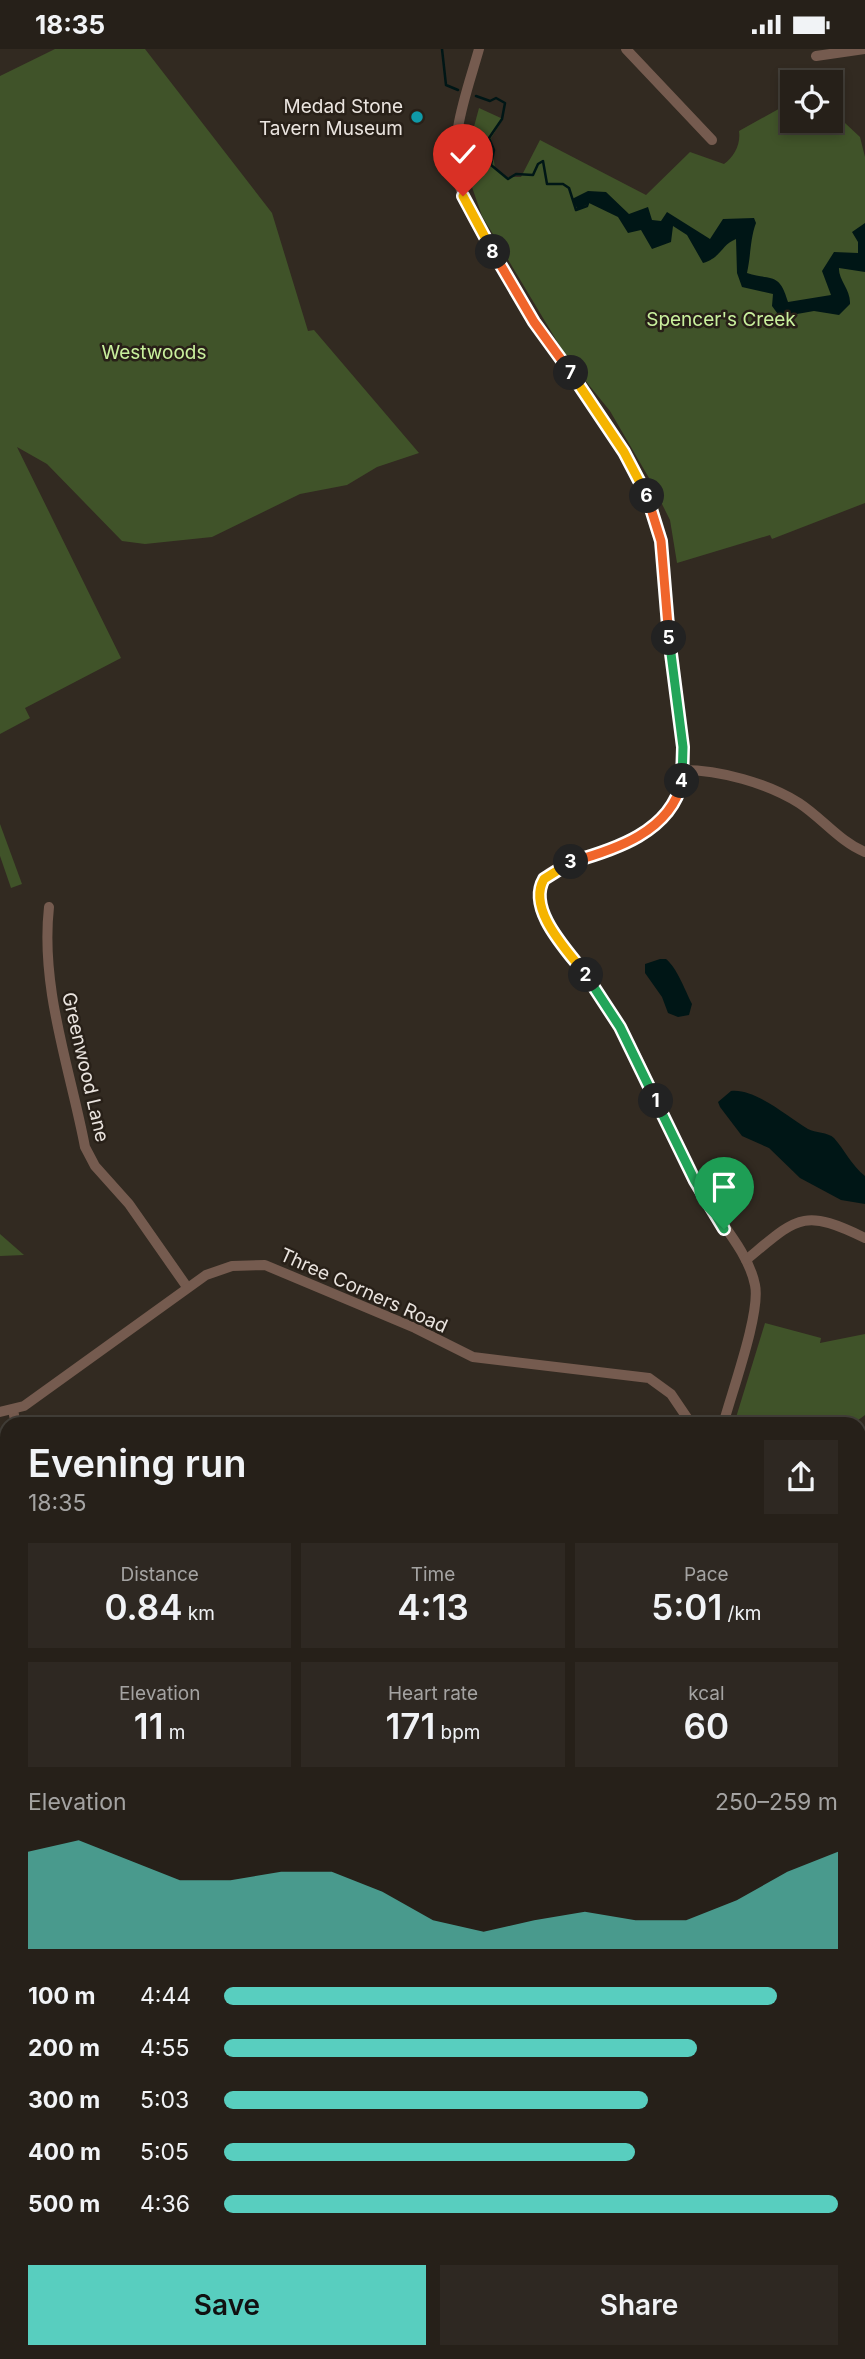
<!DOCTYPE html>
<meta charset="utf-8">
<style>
body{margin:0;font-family:Inter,sans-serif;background:#2e2822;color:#f1f3f6;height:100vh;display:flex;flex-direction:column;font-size:26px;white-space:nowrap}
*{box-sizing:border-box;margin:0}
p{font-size:23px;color:#a4a3a2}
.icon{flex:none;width:38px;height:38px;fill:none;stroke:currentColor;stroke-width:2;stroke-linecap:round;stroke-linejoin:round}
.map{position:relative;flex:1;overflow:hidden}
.panel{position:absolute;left:0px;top:1368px;width:866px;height:942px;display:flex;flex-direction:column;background:#262019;border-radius:21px 21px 0 0;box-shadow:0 4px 10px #0003,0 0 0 2px #423e38}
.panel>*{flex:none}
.tools{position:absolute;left:780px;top:21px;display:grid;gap:14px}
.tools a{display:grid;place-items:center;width:63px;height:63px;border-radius:0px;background:#262019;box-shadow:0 4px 10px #0003,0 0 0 2px #423e38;font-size:35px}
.pin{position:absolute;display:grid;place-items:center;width:60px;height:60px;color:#fff;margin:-72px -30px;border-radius:50% 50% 50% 0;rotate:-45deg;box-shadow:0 0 7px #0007}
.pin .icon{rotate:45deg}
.km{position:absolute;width:35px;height:35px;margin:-18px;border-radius:50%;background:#222;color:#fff;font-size:19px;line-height:35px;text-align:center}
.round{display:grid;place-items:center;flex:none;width:74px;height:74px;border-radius:0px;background:#2e2822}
.summary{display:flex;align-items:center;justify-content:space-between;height:119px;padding:0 28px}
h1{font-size:38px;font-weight:600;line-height:52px}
.metrics{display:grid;grid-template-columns:repeat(3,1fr);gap:10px;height:119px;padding:7px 28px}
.metrics div{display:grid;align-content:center;border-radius:0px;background:#2e2822;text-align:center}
.metrics b{font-size:35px;font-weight:600}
.metrics small{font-size:19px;font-weight:400}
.metrics p{font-size:19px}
.chart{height:196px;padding:14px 28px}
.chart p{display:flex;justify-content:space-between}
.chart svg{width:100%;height:126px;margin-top:7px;fill:#58cebf;opacity:.7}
.action{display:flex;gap:14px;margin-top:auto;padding:14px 28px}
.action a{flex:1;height:80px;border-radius:0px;background:#58cebf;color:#111;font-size:28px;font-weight:600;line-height:80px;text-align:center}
.action a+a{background:#2e2822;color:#f1f3f6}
ul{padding:0 28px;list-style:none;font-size:23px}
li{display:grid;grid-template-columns:112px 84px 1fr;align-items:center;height:52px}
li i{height:18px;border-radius:9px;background:#58cebf}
.status{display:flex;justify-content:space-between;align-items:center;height:49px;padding:0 35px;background:#262019;direction:ltr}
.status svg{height:19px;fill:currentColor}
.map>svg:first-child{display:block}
.green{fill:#405329}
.water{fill:#001616}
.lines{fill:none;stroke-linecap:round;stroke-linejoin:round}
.stream{stroke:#001616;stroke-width:2.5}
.minor{stroke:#755b4f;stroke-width:10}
.major{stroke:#be8971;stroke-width:12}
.rail{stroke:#cbc5bf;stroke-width:2.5;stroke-dasharray:12 12;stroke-linecap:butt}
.split-1-casing{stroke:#fff;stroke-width:14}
.split-2-casing{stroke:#fff;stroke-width:14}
.split-3-casing{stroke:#fff;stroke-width:14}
.split-4-casing{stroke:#fff;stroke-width:14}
.split-5-casing{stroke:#fff;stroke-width:14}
.split-6-casing{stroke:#fff;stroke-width:14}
.split-7-casing{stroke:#fff;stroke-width:14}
.split-8-casing{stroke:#fff;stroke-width:14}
.split-9-casing{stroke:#fff;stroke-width:14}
.split-1{stroke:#22a559;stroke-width:9}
.split-2{stroke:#22a559;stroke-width:9}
.split-3{stroke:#f5b400;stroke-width:9}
.split-4{stroke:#f0652b;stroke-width:9}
.split-5{stroke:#22a559;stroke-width:9}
.split-6{stroke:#f0652b;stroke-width:9}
.split-7{stroke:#f5b400;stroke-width:9}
.split-8{stroke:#f0652b;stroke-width:9}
.split-9{stroke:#f5b400;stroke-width:9}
.culture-dot{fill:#0f9aa8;stroke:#282018;stroke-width:2.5}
.labels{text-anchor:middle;stroke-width:5;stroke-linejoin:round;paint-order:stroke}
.poi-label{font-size:19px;fill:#eae4df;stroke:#282018;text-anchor:end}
.park-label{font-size:19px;fill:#c9f09d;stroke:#282018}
.street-label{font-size:19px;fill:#eae4df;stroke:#282018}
</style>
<div class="status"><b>18:35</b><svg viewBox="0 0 49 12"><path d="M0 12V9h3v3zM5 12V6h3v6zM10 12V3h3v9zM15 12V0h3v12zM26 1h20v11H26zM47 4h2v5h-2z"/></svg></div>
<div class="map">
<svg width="865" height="2310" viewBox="0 0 865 2310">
<rect width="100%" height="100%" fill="#322a21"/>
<g class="green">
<polygon points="55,0 145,0 272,164 308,282 314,281 419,404 377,418 347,436 300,445 212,488 145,495 122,492 47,415 17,398 121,609 25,659 30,669 0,685 0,27"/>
<path d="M793 52V72H831V61L860 88 865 108V454L772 490 770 486 677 514 670 471 649 429 610 362 567 309 482 167 464 115 479 59 503 70 491 89 495 120 507 128H521L540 91 646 146 690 103 724 115C734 108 741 95 739 82Z"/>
<polygon points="0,775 22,835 11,839 0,807"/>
<polygon points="0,1185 24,1206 0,1207"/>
<polygon points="765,1274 821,1289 820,1294 865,1285 865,1366 853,1375 734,1375"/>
<polygon points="865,1468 865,1556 859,1547 859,1471"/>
<polygon points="7,2101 7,2195 0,2195 0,2103"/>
<polygon points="405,2303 701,2303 692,2310 411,2310"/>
</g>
<g class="water">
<path d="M588 142 606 143 629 165 648 158 652 171 661 172 667 163 710 190 723 170 754 169 756 174C750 190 751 206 747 224 773 232 779 223 788 253L831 246 822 222 834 203 858 204V193L852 183 865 174V223L839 219C838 230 851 241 850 255L839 266 814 262 780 268 772 257 773 245 742 238 737 224 736 190C721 196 721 209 703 214L687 186 673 177 671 193 652 200 641 181 628 184 618 168 589 154 578 161 572 150Z"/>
<path d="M660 910H666C677 919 685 941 692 955L689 966 678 968 668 964 662 948 645 924V915Z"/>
<path d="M731 1042C755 1039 788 1068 808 1080 815 1084 828 1083 834 1089 845 1101 851 1116 865 1127V1155L841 1151 800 1129 769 1099 742 1087 720 1058 718 1053Z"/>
</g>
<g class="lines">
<g class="stream">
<polyline points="442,0 446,36 458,41"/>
<polyline points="476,47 490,52 496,49 505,54 502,70 489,89 494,101 491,116 508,130 516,125 533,126 538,115 543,112 547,135 563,135 569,139 576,161 587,157 589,151"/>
</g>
<g class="minor">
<path d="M479 0C467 43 448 89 459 134 466 164 486 192 502 218 518 244 531 271 549 295 583 343 619 387 644 441 671 499 665 565 673 628 679 666 696 722 671 757 638 803 592 798 549 824 541 832 537 842 539 853 547 886 587 927 606 955 644 1011 665 1077 697 1136 714 1168 748 1200 755 1236 761 1264 731 1345 723 1376"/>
<polyline points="626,0 712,91"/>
<polyline points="816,7 865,0"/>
<path d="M683 721C720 721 767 734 799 754 822 769 840 793 865 803"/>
<path d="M49 858C40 939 70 1019 85 1098L95 1117 129 1155 187 1238"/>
<path d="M746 1211C797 1169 802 1158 865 1189"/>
<polyline points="13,1361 16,1376"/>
<polyline points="0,1363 24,1357 206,1226 232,1217 265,1216 415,1279 473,1308 649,1329 671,1345 692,1376"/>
<polyline points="859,1728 865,1737"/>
<polyline points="859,1943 865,1941"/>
<polyline points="0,2029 7,2033"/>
<polyline points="382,2303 388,2310"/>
</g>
<g class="major">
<polyline points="859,2192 865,2188"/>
<polyline points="700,2310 709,2303"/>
</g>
<g class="rail">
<polyline points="859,2274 865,2270"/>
<polyline points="801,2310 812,2303"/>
</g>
</g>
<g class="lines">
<g class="split-1-casing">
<polyline id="split-1" points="656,1052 695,1132 724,1180"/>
</g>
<g class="split-2-casing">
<polyline id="split-2" points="586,926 620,978 656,1052"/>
</g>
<g class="split-3-casing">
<path id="split-3" d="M571 813 544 830C526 861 569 903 586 926"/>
</g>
<g class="split-4-casing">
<path id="split-4" d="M571 813C614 801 671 783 682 732"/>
</g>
<g class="split-5-casing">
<polyline id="split-5" points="669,589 683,698 682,732"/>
</g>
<g class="split-6-casing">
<polyline id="split-6" points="647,447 661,492 669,589"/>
</g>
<g class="split-7-casing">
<polyline id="split-7" points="571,324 624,403 647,447"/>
</g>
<g class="split-8-casing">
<polyline id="split-8" points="493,203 534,273 571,324"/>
</g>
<g class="split-9-casing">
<polyline id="split-9" points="463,147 493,203"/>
</g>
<use href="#split-1" class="split-1"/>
<use href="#split-2" class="split-2"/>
<use href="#split-3" class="split-3"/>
<use href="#split-4" class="split-4"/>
<use href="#split-5" class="split-5"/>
<use href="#split-6" class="split-6"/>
<use href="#split-7" class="split-7"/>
<use href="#split-8" class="split-8"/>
<use href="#split-9" class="split-9"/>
</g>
<circle class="culture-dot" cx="417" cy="68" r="7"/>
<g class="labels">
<g class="poi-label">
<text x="403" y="64">Medad Stone<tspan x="403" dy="22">Tavern Museum</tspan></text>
</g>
<g class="park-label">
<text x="721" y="277">Spencer's Creek</text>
<text x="154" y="310">Westwoods</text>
</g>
<g class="street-label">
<text transform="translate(86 1018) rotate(77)" y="7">Greenwood Lane</text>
<text transform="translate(364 1241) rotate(24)" y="7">Three Corners Road</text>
</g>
</g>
</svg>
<div class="tools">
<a><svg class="icon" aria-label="locate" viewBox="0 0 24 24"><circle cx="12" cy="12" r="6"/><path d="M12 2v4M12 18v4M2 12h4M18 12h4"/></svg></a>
</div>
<div class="pin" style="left:724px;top:1180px;background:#1e9e55"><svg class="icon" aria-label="arrive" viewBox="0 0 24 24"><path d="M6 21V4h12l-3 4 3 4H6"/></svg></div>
<div class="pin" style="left:463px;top:147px;background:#d93025"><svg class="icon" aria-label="check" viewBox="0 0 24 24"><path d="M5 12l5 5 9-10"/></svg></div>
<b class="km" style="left:656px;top:1052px">1</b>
<b class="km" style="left:586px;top:926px">2</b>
<b class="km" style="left:571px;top:813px">3</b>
<b class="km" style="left:682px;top:732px">4</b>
<b class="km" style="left:669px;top:589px">5</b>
<b class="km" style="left:647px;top:447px">6</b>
<b class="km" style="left:571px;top:324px">7</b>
<b class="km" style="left:493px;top:203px">8</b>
<section class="panel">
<div class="summary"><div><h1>Evening run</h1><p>18:35</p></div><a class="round"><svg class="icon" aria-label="share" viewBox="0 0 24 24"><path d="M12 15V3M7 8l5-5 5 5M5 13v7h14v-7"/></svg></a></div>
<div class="metrics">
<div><p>Distance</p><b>0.84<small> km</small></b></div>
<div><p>Time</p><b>4:13</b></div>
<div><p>Pace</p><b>5:01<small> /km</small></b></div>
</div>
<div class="metrics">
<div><p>Elevation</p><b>11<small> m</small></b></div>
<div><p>Heart rate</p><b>171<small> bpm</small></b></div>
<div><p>kcal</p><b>60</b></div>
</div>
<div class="chart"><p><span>Elevation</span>250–259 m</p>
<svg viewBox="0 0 160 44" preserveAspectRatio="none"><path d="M0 44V10L10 6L20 13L30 20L40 20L50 17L60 17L70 24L80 34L90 38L100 34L110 31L120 34L130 34L140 27L150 17L160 10V44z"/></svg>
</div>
<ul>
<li><b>100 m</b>4:44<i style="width:90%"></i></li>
<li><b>200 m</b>4:55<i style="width:77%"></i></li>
<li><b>300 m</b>5:03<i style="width:69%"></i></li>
<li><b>400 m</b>5:05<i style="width:67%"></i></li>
<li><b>500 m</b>4:36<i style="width:100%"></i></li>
</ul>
<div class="action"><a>Save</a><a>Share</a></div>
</section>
</div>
